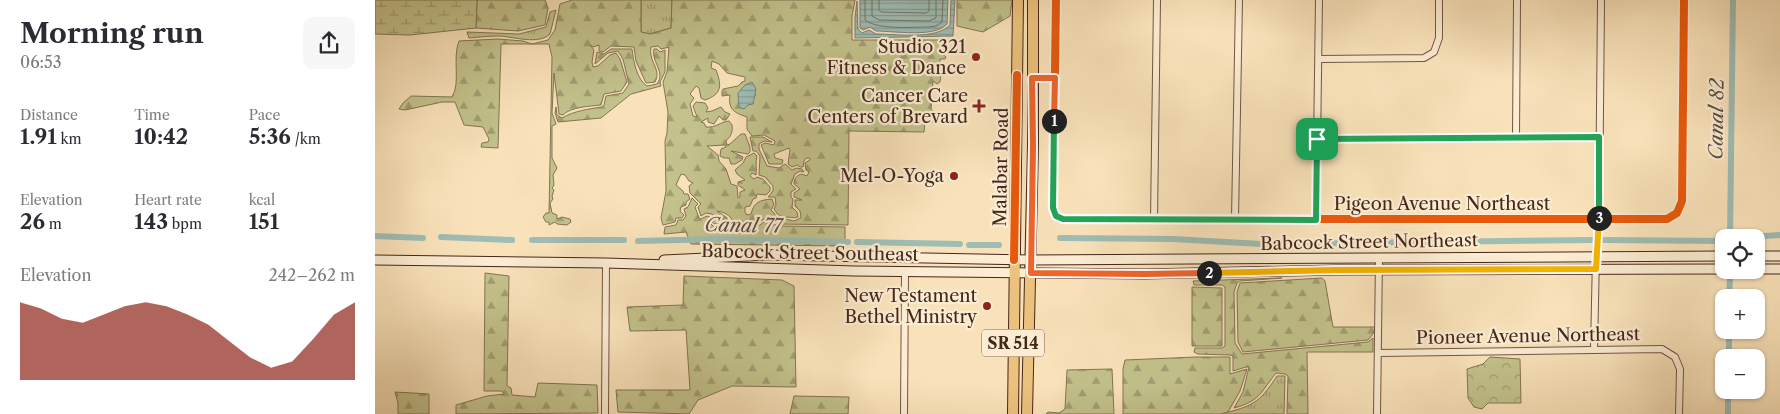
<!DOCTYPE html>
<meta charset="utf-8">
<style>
body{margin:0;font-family:"Libre Caslon Text",serif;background:#f7f7f7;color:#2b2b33;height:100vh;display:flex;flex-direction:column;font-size:19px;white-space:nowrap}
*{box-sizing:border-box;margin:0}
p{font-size:16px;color:#7c7c81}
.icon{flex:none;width:28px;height:28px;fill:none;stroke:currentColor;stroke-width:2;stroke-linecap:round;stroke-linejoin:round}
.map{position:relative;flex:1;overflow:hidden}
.drawer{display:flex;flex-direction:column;background:#fff;width:375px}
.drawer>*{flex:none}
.controls{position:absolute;left:1340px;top:229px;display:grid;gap:10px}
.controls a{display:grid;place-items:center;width:50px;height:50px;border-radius:10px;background:#fff;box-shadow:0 1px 4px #0004;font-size:25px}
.pin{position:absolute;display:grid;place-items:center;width:42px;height:42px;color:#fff;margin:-21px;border-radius:10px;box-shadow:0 2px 8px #0006}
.km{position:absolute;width:25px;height:25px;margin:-12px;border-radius:50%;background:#222;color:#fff;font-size:14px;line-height:25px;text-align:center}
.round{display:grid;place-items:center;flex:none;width:52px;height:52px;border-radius:10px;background:#f7f7f7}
.overview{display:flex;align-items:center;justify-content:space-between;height:85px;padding:0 20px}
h1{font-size:28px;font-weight:800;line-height:38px}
.metrics{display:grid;grid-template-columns:repeat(3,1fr);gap:8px;height:85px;padding:5px 20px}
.metrics div{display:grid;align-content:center}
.metrics b{font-size:21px;font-weight:800}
.metrics small{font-size:14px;font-weight:400}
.metrics p{font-size:14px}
.chart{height:140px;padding:10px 20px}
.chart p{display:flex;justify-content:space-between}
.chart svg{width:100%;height:90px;margin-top:5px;fill:#8f2418;opacity:.7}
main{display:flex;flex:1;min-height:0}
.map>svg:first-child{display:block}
.grass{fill:url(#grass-tufts);stroke:#847454}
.forest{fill:url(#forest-firs);stroke:#847454}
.wetland{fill:url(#wetland-marsh);stroke:#847454}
.park{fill:url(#park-crowns);stroke:#847454}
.water{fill:url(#water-rules);stroke:#7a8178}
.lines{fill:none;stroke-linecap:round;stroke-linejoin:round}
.shore{stroke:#727268;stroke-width:1}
.canal{stroke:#9ebdb5;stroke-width:6}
.street-casing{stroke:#725644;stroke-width:8}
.secondary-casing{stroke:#45271c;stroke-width:11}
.primary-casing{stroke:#45271c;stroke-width:12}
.street{stroke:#fbecd2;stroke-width:6}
.secondary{stroke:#fbecd2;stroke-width:9}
.primary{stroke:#ecc17d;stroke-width:10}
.cycleway-casing{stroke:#fbecd2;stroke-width:11}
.cycleway{stroke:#e8590c;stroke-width:8}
.split-1-casing{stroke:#fff;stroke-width:10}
.split-2-casing{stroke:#fff;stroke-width:10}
.split-3-casing{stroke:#fff;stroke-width:10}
.split-4-casing{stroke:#fff;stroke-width:10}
.split-1{stroke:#22a559;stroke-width:6}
.split-2{stroke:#f0652b;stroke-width:6}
.split-3{stroke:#f5b400;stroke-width:6}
.split-4{stroke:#22a559;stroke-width:6}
.poi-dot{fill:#8f2418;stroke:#fbecd2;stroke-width:2}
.labels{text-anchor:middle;stroke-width:4.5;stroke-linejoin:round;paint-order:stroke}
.shield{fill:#fbecd2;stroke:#7c6253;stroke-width:1}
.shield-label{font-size:16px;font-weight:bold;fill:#45271c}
.poi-label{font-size:18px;fill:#45271c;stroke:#fbecd2;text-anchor:end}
.street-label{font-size:18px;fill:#45271c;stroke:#fbecd2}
.water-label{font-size:19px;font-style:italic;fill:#5b4c42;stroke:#fbecd2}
</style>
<main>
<section class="drawer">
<div class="overview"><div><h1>Morning run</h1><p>06:53</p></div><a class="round"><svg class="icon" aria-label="share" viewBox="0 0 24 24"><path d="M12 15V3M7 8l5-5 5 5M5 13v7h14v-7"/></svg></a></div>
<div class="metrics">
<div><p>Distance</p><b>1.91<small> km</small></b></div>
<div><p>Time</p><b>10:42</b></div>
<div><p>Pace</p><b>5:36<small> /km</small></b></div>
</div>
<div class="metrics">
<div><p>Elevation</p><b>26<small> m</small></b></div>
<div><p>Heart rate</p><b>143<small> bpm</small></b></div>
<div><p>kcal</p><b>151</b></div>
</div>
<div class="chart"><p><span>Elevation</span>242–262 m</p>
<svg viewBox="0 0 160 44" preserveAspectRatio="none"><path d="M0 44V6L10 9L20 14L30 16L40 12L50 8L60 6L70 8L80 12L90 17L100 25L110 33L120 38L130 35L140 24L150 12L160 6V44z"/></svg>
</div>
</section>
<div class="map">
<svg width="1405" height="414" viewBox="0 0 1405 414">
<defs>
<pattern id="grass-tufts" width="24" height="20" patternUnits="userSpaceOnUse" patternTransform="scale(1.25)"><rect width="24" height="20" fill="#c3c28c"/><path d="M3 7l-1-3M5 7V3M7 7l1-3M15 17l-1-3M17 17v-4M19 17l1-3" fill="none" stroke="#a09e72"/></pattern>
<pattern id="forest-firs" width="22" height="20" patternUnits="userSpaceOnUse" patternTransform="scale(1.25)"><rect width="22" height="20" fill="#c3c28c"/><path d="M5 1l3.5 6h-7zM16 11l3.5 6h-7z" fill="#a09e72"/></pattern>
<pattern id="wetland-marsh" width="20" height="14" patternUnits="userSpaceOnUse" patternTransform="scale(1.25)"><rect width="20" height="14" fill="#c3c28c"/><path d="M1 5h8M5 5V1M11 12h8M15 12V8" fill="none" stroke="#a09e72"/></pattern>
<pattern id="park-crowns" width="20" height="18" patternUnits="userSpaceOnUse" patternTransform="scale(1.25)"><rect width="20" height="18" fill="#c3c28c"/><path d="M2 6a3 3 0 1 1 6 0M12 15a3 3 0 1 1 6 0" fill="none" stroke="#a09e72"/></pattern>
<pattern id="water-rules" width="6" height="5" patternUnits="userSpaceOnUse" patternTransform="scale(1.25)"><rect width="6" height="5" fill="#9ebdb5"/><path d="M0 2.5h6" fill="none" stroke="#839a92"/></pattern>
</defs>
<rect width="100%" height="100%" fill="#f9e2ba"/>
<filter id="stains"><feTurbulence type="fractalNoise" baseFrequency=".004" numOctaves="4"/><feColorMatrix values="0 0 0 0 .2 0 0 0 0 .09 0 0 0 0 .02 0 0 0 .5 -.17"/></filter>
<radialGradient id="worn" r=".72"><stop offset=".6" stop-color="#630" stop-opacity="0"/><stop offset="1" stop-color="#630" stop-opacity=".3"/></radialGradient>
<g class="grass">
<polygon points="266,0 297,0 296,28 275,34 266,32"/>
<path d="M181 10 175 34C164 45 139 37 125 36 115 36 104 37 94 38L92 32 144 34 171 27 175 12Z"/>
<path d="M902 376H910L909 414H846C877 406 884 404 902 376Z"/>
</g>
<g class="forest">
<polygon points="102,0 170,0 173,8 170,25 143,31 101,28"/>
<path d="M197 0H266V32L275 34 296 28 297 0H480L477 16V40H565L570 43 568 46 565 45 568 51 567 54 571 57 570 59H565C564 66 567 73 565 82L562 84 558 81 556 109 568 122H550L549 132 474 131 473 225 405 224 410 219 419 221 426 218 425 211 420 206V200H427L419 197V193L425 189 419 184C419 179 421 176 426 174L432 176 434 172 431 170 430 163 435 160V158H431L429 161 428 167H425L422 165 417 167 413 164 415 150 414 148 399 154 400 158 408 160 407 164H394L386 145 390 143 399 145 400 141 389 135 377 136 372 129V117C366 115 356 112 355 104 354 101 355 98 355 95L347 96V91L348 89 363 86 367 82 370 81V77L352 73 344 64 337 61 336 68 341 70C347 86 347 94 330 100L326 98 324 88 321 86 315 94 319 98 315 104 318 116 322 117 318 106 321 102 330 103 333 108 331 112 337 111 346 107 350 112 355 114 351 120H348L344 116 339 124 333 122V118L326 122 329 123 331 127C341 128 345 122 354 121L357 125C358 132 356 136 351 141L352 145 355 144 366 134H370L375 147V152L373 154 356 151 368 157 367 160 360 164H356L354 158H349L345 156 346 149 351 147 350 145 332 146 343 155 344 161 351 169 356 184 362 186 363 198 365 197V192L370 190 363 185V182L370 180 362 174 360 170 368 163 371 157 379 153 382 156C380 163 382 168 381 175L377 173 375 176 379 179 382 177 388 179 395 187V191L391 195 382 194 381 198 378 199 375 206 370 207V212L372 215 376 214C379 202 385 200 397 199L399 205 396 210 399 213 403 220 399 223 389 219C383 223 377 222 371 225L368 221H358C355 215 349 212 342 211L352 218V221L349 223 340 224 337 222 341 219 337 214 331 213 326 216 323 207 326 204 315 193 314 186 318 183 314 181 310 175 306 174 301 185 308 191 309 194H313L315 199 311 202V205L306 207 305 211 309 215 307 218H301L300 222 288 225 286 218 291 191 290 141 292 133 293 112 288 82 292 72 294 47 286 49 283 46 276 47C273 62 287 69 280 82L271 83 261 61 259 47 236 46 228 52 224 51V45L218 47 215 45 219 50 217 62 218 67 223 66 235 55 241 53 245 59 252 82 246 91 229 94 226 105C216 106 195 107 188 115L184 114 179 73 177 113 181 124 177 126V158L182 168 178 175 179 185 177 188 179 190 177 196 178 199 175 203 177 213 182 215V219L187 217 195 219 196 222 192 225 182 224 180 222 174 225V222H171L168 217 171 213H174L177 57 174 44H126L123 148 106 147 107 143 113 142 114 139 108 127 89 125 80 102H67L30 110 24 109 28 103 36 96 77 97C86 83 77 58 84 41L123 39 148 41 157 44 173 40 180 30 185 4Z"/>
<polygon points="582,0 637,0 635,16 608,32 582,26"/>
<path d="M236 49H257C258 60 262 80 272 86L282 84C291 72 276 62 279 49H282L285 52 290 50V72L285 82 286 86 256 94 226 118 183 122 180 113 181 107 182 115 187 118C199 111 213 109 227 107L229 105 231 96 248 93 254 84 248 59 243 51 233 53 220 64 222 52 229 54Z"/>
<path d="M375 137H388L397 142 389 141 384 144V149L392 166 404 168 410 164 417 170 421 168 427 169 429 172 425 171 420 174 416 184 421 189 416 192V197L418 199 417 207 422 212 423 217C417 219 412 215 406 219L399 209 401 205 400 197H393L398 191V186L390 177 384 175 385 156 381 151H378Z"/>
<polygon points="317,198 323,204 320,207 324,218 326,219 332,216 335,217 336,219 335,223 339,227 349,226 355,221 357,223 367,224 371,228 385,225 389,222 399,225 402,224 404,226 470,227 470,246 316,244 311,232 289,234 290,227 301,225 303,220 308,220 311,216 309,209 313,207"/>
<polygon points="110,273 134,276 132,386 136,388 137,395 160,397 163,383 222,385 223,413 81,414 81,405 112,396 129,394 127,391 109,391"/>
<polygon points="309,276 407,280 419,286 421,387 357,386 323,400 314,414 243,412 241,390 315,390 311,330 255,331 252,307 308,305"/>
<path d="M907 278 865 281 862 283 859 292 860 343 867 354 993 342 998 338V352H932L933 414H912L913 376 910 374 901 373C885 393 885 401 859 408L868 392 874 367H871L858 371V357L856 355 823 354 819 352 820 348H847L850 346V287L847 285H819L818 281Z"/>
<polygon points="947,278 950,281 958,327 1000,327 998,334 993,340 868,352 863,342 862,292 865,283"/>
<polygon points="817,287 847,288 847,346 817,346"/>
<polygon points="821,357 855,357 855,374 872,369 865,391 853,412 846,414 748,414 748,369 750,360"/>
<polygon points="737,369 739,414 671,414 673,412 684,413 690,409 692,370"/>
<polygon points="20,392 54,394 54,414 23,414 23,403"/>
<polygon points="419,396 474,397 473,414 415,414"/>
</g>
<polygon class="wetland" points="0,0 102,0 101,28 35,35 0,34"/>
<polygon class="park" points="1115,357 1145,359 1146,403 1113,403 1107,409 1099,407 1093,398 1092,369 1108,364"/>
<g class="water">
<path d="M485 0H573L572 24C560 38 519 31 501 31L495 27 488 30 485 28Z"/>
<path d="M576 0H580L578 36 480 38V17L482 1 483 29 487 33 494 30 501 34C521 34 561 40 575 25Z"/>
<polygon points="377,82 381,89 378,104 373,105 369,109 364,107 363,93 370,85"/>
</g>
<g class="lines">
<g class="shore">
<path d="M490 0V20C503 30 537 27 554 27L561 26 567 22 568 0"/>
<polyline points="497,0 497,16 504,20 554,21 561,18 561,0"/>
<polyline points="504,0 504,10 506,12 551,13 554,11 554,0"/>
</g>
<g class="canal">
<polyline points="0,236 48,238"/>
<polyline points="66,237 137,240"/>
<polyline points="685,238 798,239 886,244 1218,240"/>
<polyline points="1355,238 1358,0"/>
<polyline points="1360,238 1405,235"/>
<polyline points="157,240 249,240"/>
<polyline points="1227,240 1349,241"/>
<polyline points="263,241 344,239 473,242"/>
<polyline points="482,242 585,244"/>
<polyline points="594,245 624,245"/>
<polyline points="1354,298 1355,278"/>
<polyline points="1354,358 1354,330"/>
<polyline points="1353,414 1353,390"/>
</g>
<g class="street-casing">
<g id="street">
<polyline points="681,0 678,208 681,216 688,219 1292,219 1302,213 1307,201 1309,0"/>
<polyline points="944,59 1049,58 1059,52 1064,38 1064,0"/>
<polyline points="657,78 680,78"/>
<polyline points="1141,137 1142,0"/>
<polyline points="943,139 1224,137"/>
<polyline points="860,219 864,0"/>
<polyline points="779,220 782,0"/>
<polyline points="941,220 944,0"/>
<polyline points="1219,349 1221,256 1224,219 1226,0"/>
<polyline points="1003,353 1287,349 1300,357 1305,369 1304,414"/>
<polyline points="230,414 231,263"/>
<polyline points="529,414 530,271"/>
<polyline points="1002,414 1004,257"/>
</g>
</g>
<g class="secondary-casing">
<g id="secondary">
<polyline points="1381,256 1405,256"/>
<polyline points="0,260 231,263 479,271 770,274 961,270 1349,269"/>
<polyline points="289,260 394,255 656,260 1349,256"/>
<polyline points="1381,269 1405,269"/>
</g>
</g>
<g class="primary-casing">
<g id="primary">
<polyline points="638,414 643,0"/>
<polyline points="652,414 658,145 658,0"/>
</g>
</g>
<use href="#street" class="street"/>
<use href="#secondary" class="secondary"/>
<use href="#primary" class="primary"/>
<g class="cycleway-casing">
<g id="cycleway">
<polyline points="681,0 678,208 681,216 688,219 1292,219 1302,213 1307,201 1309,0"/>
<polyline points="639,260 642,75"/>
</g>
</g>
<use href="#cycleway" class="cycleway"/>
</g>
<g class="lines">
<g class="split-1-casing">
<polyline id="split-1" points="679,121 678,208 681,216 688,219 941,220 942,139"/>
</g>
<g class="split-2-casing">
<polyline id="split-2" points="679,121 680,78 657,78 658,145 656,273 770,274 834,273"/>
</g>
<g class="split-3-casing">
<polyline id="split-3" points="834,273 961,270 1221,269 1224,218"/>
</g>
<g class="split-4-casing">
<polyline id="split-4" points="942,139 1224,137 1224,218"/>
</g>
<use href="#split-1" class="split-1"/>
<use href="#split-2" class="split-2"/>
<use href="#split-3" class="split-3"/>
<use href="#split-4" class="split-4"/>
</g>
<g class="poi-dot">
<circle cx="601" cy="57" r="5"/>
<path d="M601.5 98.5h5v5h5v5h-5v5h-5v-5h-5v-5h5z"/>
<circle cx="579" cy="176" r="5"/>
<circle cx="612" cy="306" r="5"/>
</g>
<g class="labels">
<rect class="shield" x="607" y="329.5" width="62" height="27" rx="4"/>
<g class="shield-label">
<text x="638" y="349">SR 514</text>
</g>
<g class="poi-label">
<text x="591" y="53">Studio 321<tspan x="591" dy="21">Fitness &amp; Dance</tspan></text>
<text x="593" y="102">Cancer Care<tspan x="593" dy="21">Centers of Brevard</tspan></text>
<text x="569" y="182">Mel-O-Yoga</text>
<text x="602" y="302">New Testament<tspan x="602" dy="21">Bethel Ministry</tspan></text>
</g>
<g class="street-label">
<text transform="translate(626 167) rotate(-89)" y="6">Malabar Road</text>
<text x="1067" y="210">Pigeon Avenue Northeast</text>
<text transform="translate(994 242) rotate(-1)" y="6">Babcock Street Northeast</text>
<text transform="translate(435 253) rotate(1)" y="6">Babcock Street Southeast</text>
<text transform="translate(1153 336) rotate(-1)" y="6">Pioneer Avenue Northeast</text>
</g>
<g class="water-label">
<text transform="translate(1341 119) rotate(-89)" y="7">Canal 82</text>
<text transform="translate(368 225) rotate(1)" y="7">Canal 77</text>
</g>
</g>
<rect width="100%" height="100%" filter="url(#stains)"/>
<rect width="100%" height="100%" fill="url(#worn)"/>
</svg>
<div class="controls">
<a><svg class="icon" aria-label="locate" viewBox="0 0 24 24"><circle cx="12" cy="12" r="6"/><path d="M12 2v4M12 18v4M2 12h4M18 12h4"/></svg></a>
<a>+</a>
<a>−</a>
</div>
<div class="pin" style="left:942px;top:139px;background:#1e9e55"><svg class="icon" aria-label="arrive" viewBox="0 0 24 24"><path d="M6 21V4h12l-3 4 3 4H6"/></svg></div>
<b class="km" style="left:679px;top:121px">1</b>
<b class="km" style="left:834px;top:273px">2</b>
<b class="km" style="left:1224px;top:218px">3</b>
</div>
</main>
